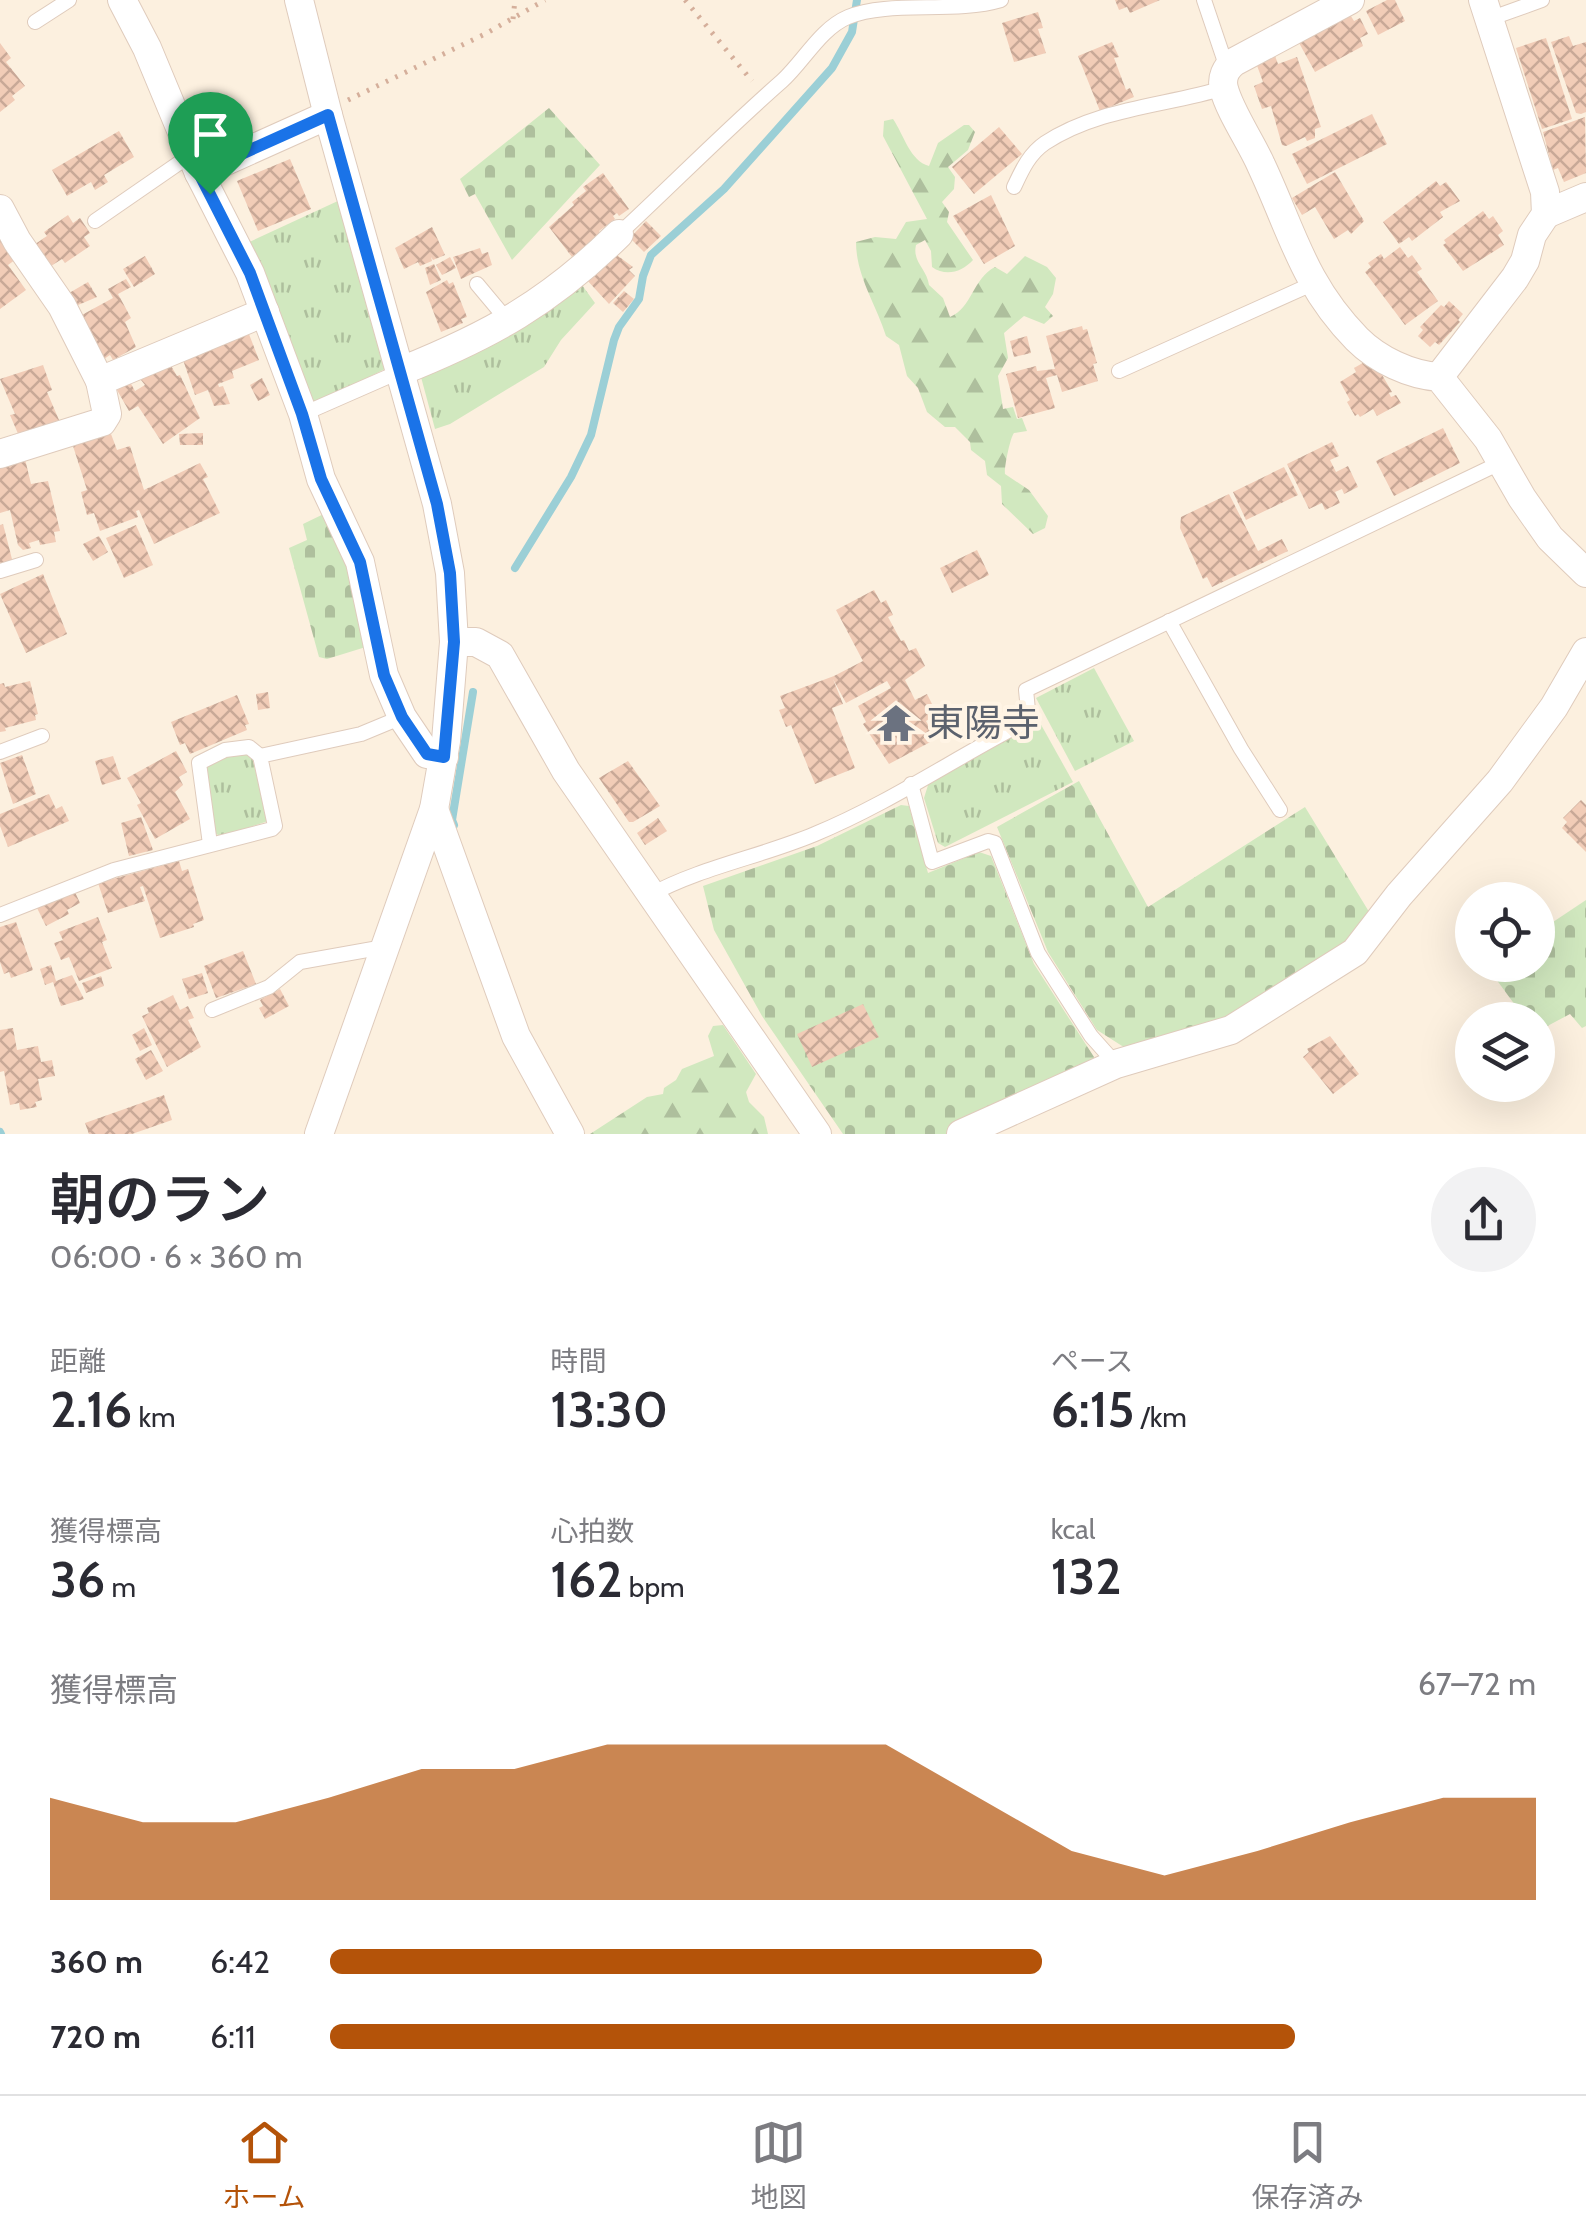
<!DOCTYPE html>
<html lang="ja">
<meta charset="utf-8">
<style>
body{margin:0;font-family:Cabin,"Noto Sans JP",sans-serif;background:#f2f2f3;color:#2b2b33;height:100vh;display:flex;flex-direction:column;font-size:38px;white-space:nowrap}
*{box-sizing:border-box;margin:0}
p{font-size:32px;color:#7c7c81}
.icon{flex:none;width:55px;height:55px;fill:none;stroke:currentColor;stroke-width:2;stroke-linecap:round;stroke-linejoin:round}
.map{position:relative;height:1134px;overflow:hidden}
.side{display:flex;flex-direction:column;background:#fff;flex:1}
.side>*{flex:none}
.fabs{position:absolute;left:1455px;top:882px;display:grid;gap:20px}
.fabs a{display:grid;place-items:center;width:100px;height:100px;border-radius:50%;background:#fff;box-shadow:0 10px 40px #0002;font-size:50px}
.pin{position:absolute;display:grid;place-items:center;width:85px;height:85px;color:#fff;margin:-102px -42px;border-radius:50% 50% 50% 0;rotate:-45deg;box-shadow:0 0 10px #0007}
.pin .icon{rotate:45deg}
.round{display:grid;place-items:center;flex:none;width:105px;height:105px;border-radius:52px;background:#f2f2f3}
.overview{display:flex;align-items:center;justify-content:space-between;height:170px;padding:0 50px}
h1{font-size:55px;font-weight:600;line-height:75px}
.stats{display:grid;grid-template-columns:repeat(3,1fr);gap:15px;height:170px;padding:10px 50px}
.stats div{display:grid;align-content:center}
.stats b{font-size:50px;font-weight:600}
.stats small{font-size:28px;font-weight:400}
.stats p{font-size:28px}
.chart{height:280px;padding:20px 50px}
.chart p{display:flex;justify-content:space-between}
.chart svg{width:100%;height:180px;margin-top:10px;fill:#b45309;opacity:.7}
ul{padding:0 50px;list-style:none;font-size:32px}
li{display:grid;grid-template-columns:160px 120px 1fr;align-items:center;height:75px}
li i{height:25px;border-radius:12px;background:#b45309}
.tabs{display:flex;justify-content:space-around;align-items:center;height:140px;border-top:2px solid #e1e1e2;background:#fff;font-size:28px;color:#7c7c81}
.tabs a{display:grid;justify-items:center;gap:5px}
.tabs .active{color:#b45309}
.map>svg:first-child{display:block}
.grass{fill:url(#grass-tufts)}
.forest{fill:url(#forest-firs)}
.cemetery{fill:url(#cemetery-stones)}
.lines{fill:none;stroke-linecap:round;stroke-linejoin:round}
.stream{stroke:#9bcfd6;stroke-width:8}
.building{fill:url(#building-cross-hatch)}
.service-casing{stroke:#dfcbbc;stroke-width:16}
.minor-casing{stroke:#dfcbbc;stroke-width:30}
.path{stroke:#d5af9b;stroke-width:5;stroke-dasharray:2.5 8;stroke-linecap:butt}
.service{stroke:#fff;stroke-width:14}
.minor{stroke:#fff;stroke-width:28}
.route-casing{stroke:#fff;stroke-width:20}
.route{stroke:#1a73e8;stroke-width:12}
.labels{text-anchor:middle;stroke-width:8;stroke-linejoin:round;paint-order:stroke}
.worship-label{font-size:38px;fill:#5b616d;stroke:#fff4e5;text-anchor:start}
</style>
<div class="map">
<svg width="1586" height="1134" viewBox="0 0 1586 1134">
<defs>
<pattern id="grass-tufts" width="24" height="20" patternUnits="userSpaceOnUse" patternTransform="scale(2.5)"><rect width="24" height="20" fill="#d1e8bf"/><path d="M3 7l-1-3M5 7V3M7 7l1-3M15 17l-1-3M17 17v-4M19 17l1-3" fill="none" stroke="#aebf9d"/></pattern>
<pattern id="forest-firs" width="22" height="20" patternUnits="userSpaceOnUse" patternTransform="scale(2.5)"><rect width="22" height="20" fill="#d1e8bf"/><path d="M5 1l3.5 6h-7zM16 11l3.5 6h-7z" fill="#aebf9d"/></pattern>
<pattern id="cemetery-stones" width="16" height="16" patternUnits="userSpaceOnUse" patternTransform="scale(2.5)"><rect width="16" height="16" fill="#d1e8bf"/><path d="M2 7V4a2 2 0 0 1 4 0v3zM10 15v-3a2 2 0 0 1 4 0v3z" fill="#aebf9d"/></pattern>
<pattern id="building-cross-hatch" width="8" height="8" patternUnits="userSpaceOnUse" patternTransform="scale(2.5)"><rect width="8" height="8" fill="#f1ccb7"/><path d="M0 0l8 8M0 8l8-8" fill="none" stroke="#c8a897"/></pattern>
</defs>
<rect width="100%" height="100%" fill="#fcf0df"/>
<g class="grass">
<polygon points="340,200 385,369 319,402 311,401 245,244"/>
<polygon points="582,285 595,303 561,340 544,367 450,424 435,429 421,377"/>
<polygon points="1094,668 1134,741 1075,771 1036,698"/>
<polygon points="1039,721 1073,782 945,847 938,843 924,798 929,782"/>
<polygon points="248,754 252,757 268,821 221,837 215,833 206,766 224,757"/>
</g>
<g class="forest">
<path d="M893 119C904 135 910 161 929 166L938 143 964 125H969L975 132 968 150 948 167 955 177 954 189 942 202 949 212 947 222 973 260C962 272 946 277 932 267L931 251 925 240 916 245C912 262 927 269 929 285L943 298 950 317C972 308 973 278 995 267L1007 274 1025 256 1047 267 1056 278 1053 294 1045 307 1053 316 1044 324 1024 316 1004 333 1008 358 998 376 1003 409 1013 407 1017 419 1022 418 1027 431 1014 433C1010 438 1004 468 1005 474L1029 490 1048 516 1045 528 1033 534 1002 504 1001 486 987 475 985 461 971 450 970 442 955 427H945L927 412 918 388 907 376 899 345 886 336C876 304 856 276 856 242L875 237 896 239 906 222 927 219 883 136 884 121Z"/>
<polygon points="723,1025 756,1074 746,1092 749,1102 764,1117 768,1134 590,1134 647,1097 663,1094 664,1088 676,1080 682,1069 714,1056 708,1036 713,1026"/>
</g>
<g class="cemetery">
<polygon points="549,108 600,165 512,260 475,194 469,197 460,179"/>
<polygon points="332,510 369,646 327,659 319,657 289,548 307,540 303,524"/>
<polygon points="1079,781 1148,907 1305,807 1371,915 1345,947 1221,1023 1130,1051 1097,1030 1048,952 997,827"/>
<polygon points="901,805 909,806 928,873 979,852 991,856 1034,964 1094,1057 1093,1069 950,1134 843,1134 762,1016 714,930 703,886 817,846"/>
<polygon points="1586,900 1586,1026 1582,1028 1570,1014 1538,1031 1538,1020 1526,1020 1496,979 1496,973 1503,965 1538,965 1538,932"/>
</g>
<g class="lines">
<g class="stream">
<polyline points="515,568 571,477 591,435 614,340 619,327 639,299 643,276 651,255 724,189 832,68 852,32 857,0"/>
<polyline points="454,825 452,820 473,692"/>
<polyline points="0,1132 1,1134"/>
</g>
</g>
<g class="building">
<polygon points="1115,0 1160,0 1130,13 1127,7 1119,10"/>
<polygon points="1387,0 1395,0 1405,21 1378,35 1366,11"/>
<polygon points="1038,12 1043,28 1038,29 1046,53 1014,62 1002,23"/>
<polygon points="1349,13 1354,21 1360,18 1368,34 1360,38 1363,46 1315,72 1298,41"/>
<polygon points="1569,36 1573,46 1586,42 1586,112 1581,114 1576,113 1551,42"/>
<polygon points="1546,38 1572,119 1542,129 1516,48"/>
<polygon points="1112,42 1119,57 1114,58 1126,90 1130,88 1134,97 1100,111 1078,56"/>
<polygon points="0,43 11,58 6,62 25,86 12,96 15,100 0,112"/>
<polygon points="1275,56 1278,64 1297,57 1321,127 1315,129 1315,138 1307,141 1305,137 1286,146 1282,145 1271,106 1262,109 1254,86 1263,82 1255,60"/>
<polygon points="1372,114 1387,144 1307,184 1292,154"/>
<polygon points="1585,117 1586,173 1564,182 1558,168 1553,170 1543,132"/>
<polygon points="999,127 1022,154 974,194 952,167"/>
<polygon points="119,131 134,157 104,175 108,182 95,190 91,182 67,196 52,170"/>
<polygon points="290,159 311,209 258,231 237,181"/>
<polygon points="1335,172 1364,221 1351,234 1348,230 1334,239 1315,207 1302,215 1292,198"/>
<polygon points="603,173 629,209 619,216 617,213 613,216 615,219 599,231 601,234 572,257 549,227 574,205 572,202 586,191 583,187"/>
<polygon points="1436,181 1440,186 1446,182 1460,201 1440,212 1443,217 1412,241 1409,237 1399,244 1383,222"/>
<polygon points="991,195 1015,246 984,264 953,216"/>
<polygon points="1483,211 1489,219 1493,216 1503,231 1498,235 1504,245 1463,271 1443,245 1446,243 1444,240"/>
<polygon points="68,215 73,223 80,218 90,233 84,237 90,246 65,263 62,259 43,271 28,249 47,236 44,232"/>
<polygon points="646,221 661,236 644,252 630,238"/>
<polygon points="432,227 445,255 433,260 431,257 432,261 420,266 418,262 404,269 395,248"/>
<polygon points="0,239 19,257 8,265 26,290 0,309"/>
<polygon points="1400,247 1408,258 1412,255 1422,269 1417,272 1438,301 1405,325 1365,272 1371,267 1368,263 1381,254 1384,259"/>
<polygon points="480,248 482,254 488,252 492,265 461,279 453,257"/>
<polygon points="614,253 633,267 629,270 635,276 609,304 586,279"/>
<polygon points="145,256 155,274 134,287 123,269"/>
<polygon points="450,257 456,268 442,275 436,265"/>
<polygon points="434,264 441,280 430,285 425,268"/>
<polygon points="126,279 131,287 118,294 131,318 125,322 136,347 113,360 110,355 104,359 80,316 113,298 108,289"/>
<polygon points="447,280 449,284 453,282 467,317 461,319 463,323 441,332 426,292"/>
<polygon points="88,282 97,297 71,308 64,296"/>
<polygon points="624,291 634,299 623,312 613,303"/>
<polygon points="1449,301 1463,314 1458,320 1460,322 1439,345 1435,342 1430,347 1418,336 1423,330 1420,327 1441,305 1444,307"/>
<polygon points="1082,326 1083,330 1087,329 1097,363 1093,364 1098,381 1062,392 1057,375 1046,378 1055,408 1018,418 1006,374 1036,366 1037,371 1055,369 1046,336"/>
<polygon points="247,329 259,360 232,371 234,378 218,384 219,387 223,386 230,404 214,406 208,390 195,395 181,354"/>
<polygon points="1027,336 1031,353 1014,357 1010,341"/>
<polygon points="1368,360 1373,369 1381,373 1392,392 1389,393 1391,397 1396,395 1401,403 1377,416 1373,409 1360,417 1358,414 1355,416 1347,402 1350,400 1340,382 1356,372 1354,368"/>
<polygon points="170,364 177,376 180,375 200,418 163,444 138,406 129,411 117,390 130,382 135,391 145,385 141,380"/>
<polygon points="43,365 52,390 47,392 59,420 19,436 10,415 15,414 0,379"/>
<polygon points="262,378 270,395 258,401 250,385"/>
<polygon points="1443,428 1460,463 1394,496 1376,461"/>
<polygon points="203,433 203,445 180,445 179,434"/>
<polygon points="111,434 117,450 130,446 144,490 200,463 208,477 203,479 220,513 154,544 139,510 136,511 138,517 100,531 94,513 87,515 81,492 87,490 73,446"/>
<polygon points="1332,442 1339,456 1330,460 1336,472 1348,466 1358,487 1344,494 1342,489 1335,492 1340,503 1325,510 1322,503 1309,509 1287,464"/>
<polygon points="25,459 31,484 48,481 60,531 54,532 56,542 40,545 39,540 29,543 31,548 23,550 18,545 10,510 0,513 0,465"/>
<polygon points="1284,467 1298,495 1246,520 1233,492"/>
<polygon points="1229,494 1258,551 1282,539 1288,551 1212,587 1207,577 1203,579 1180,528 1181,517"/>
<polygon points="3,524 13,563 0,566 0,525"/>
<polygon points="136,525 153,565 124,578 106,538"/>
<polygon points="99,536 108,552 93,561 83,544"/>
<polygon points="977,550 989,575 952,593 940,568"/>
<polygon points="43,574 67,634 26,653 0,594"/>
<polygon points="874,590 881,603 886,600 893,615 888,617 901,641 904,640 909,651 916,648 925,666 905,680 915,700 927,694 937,714 926,721 936,739 889,764 863,724 866,722 858,706 891,688 887,681 846,703 833,679 843,704 832,708 855,768 815,784 791,725 786,727 779,710 785,708 780,696 834,676 863,661 836,610"/>
<polygon points="30,681 38,714 35,715 36,720 5,728 6,731 0,732 0,684 4,683 5,687"/>
<polygon points="268,692 270,708 258,710 256,694"/>
<polygon points="237,695 249,724 245,725 247,730 190,754 185,743 180,745 171,722"/>
<polygon points="176,751 187,772 179,777 183,785 175,792 190,819 155,839 137,805 141,803 127,778"/>
<polygon points="22,755 36,794 13,804 0,763"/>
<polygon points="113,756 121,779 102,785 95,761"/>
<polygon points="628,761 660,806 633,822 629,822 599,778"/>
<polygon points="49,794 56,809 62,806 69,821 8,847 0,826 0,814"/>
<polygon points="1581,800 1586,805 1586,852 1562,828 1567,822 1563,818"/>
<polygon points="141,817 153,850 129,856 121,823"/>
<polygon points="658,818 667,831 645,845 637,833"/>
<polygon points="179,861 182,871 188,869 204,920 193,924 194,927 160,938 143,886 140,887 145,901 108,913 98,883"/>
<polygon points="74,890 80,903 67,910 69,914 46,926 37,908"/>
<polygon points="98,917 107,940 102,942 112,968 79,981 69,957 61,960 54,943 63,940 59,932"/>
<polygon points="16,922 33,970 11,978 9,972 4,974 0,962 0,927"/>
<polygon points="243,951 256,984 216,998 204,966"/>
<polygon points="51,965 56,981 72,975 84,999 61,1006 53,982 45,985 40,969"/>
<polygon points="202,973 208,993 189,999 182,979"/>
<polygon points="101,976 104,986 86,993 82,983"/>
<polygon points="280,989 289,1006 265,1019 259,1008 263,1006 260,1000"/>
<polygon points="173,995 180,1010 188,1006 194,1018 188,1020 201,1047 167,1067 142,1016 149,1013 147,1008"/>
<polygon points="863,1004 879,1037 812,1067 797,1034"/>
<polygon points="13,1028 17,1050 38,1046 41,1062 52,1060 55,1076 38,1079 42,1100 35,1102 37,1107 20,1110 19,1103 10,1105 4,1071 0,1072 0,1030"/>
<polygon points="144,1028 152,1045 140,1051 132,1035"/>
<polygon points="1330,1036 1359,1074 1333,1094 1303,1057 1309,1052 1307,1049"/>
<polygon points="151,1050 163,1071 146,1080 135,1059"/>
<polygon points="164,1095 172,1120 132,1134 89,1134 85,1123"/>
</g>
<g class="lines">
<g class="service-casing">
<g id="service">
<polyline points="1204,0 1227,68"/>
<polyline points="1489,19 1542,0"/>
<polyline points="35,22 69,0"/>
<path d="M1014 187C1022 170 1029 154 1045 143 1098 108 1165 106 1224 88"/>
<polyline points="95,221 192,154"/>
<path d="M619 234C674 183 726 130 782 81 804 61 820 29 848 17 889 0 954 14 1001 0"/>
<polyline points="477,284 508,321"/>
<polyline points="1119,371 1312,284"/>
<polyline points="303,414 401,371"/>
<polyline points="0,571 36,560"/>
<polyline points="1169,621 1241,749 1280,810"/>
<polyline points="0,752 42,736"/>
<polyline points="911,784 932,862 988,841 995,843 1038,953 1091,1036 1116,1064"/>
<polyline points="210,844 199,763 225,750 249,747 260,756"/>
<path d="M650 895C702 867 760 857 815 834 888 804 955 758 1025 722L1028 710 1026 690 1502 462"/>
<polyline points="0,915 114,870 272,829 275,826 260,756 361,734 402,717"/>
<polyline points="212,1010 269,987 300,962 384,947"/>
</g>
</g>
<g class="minor-casing">
<g id="minor">
<polyline points="122,0 147,48 199,173 250,273 303,414 321,479 360,562 384,675 402,717 427,754 444,757"/>
<polyline points="299,0 328,115 437,504 450,573 454,642 446,741 434,809 319,1134"/>
<path d="M1350 0 1234 62C1226 68 1221 78 1224 89 1230 112 1251 142 1261 165 1292 231 1303 284 1357 339 1378 360 1410 375 1439 377L1488 439 1522 498 1550 538 1586 573"/>
<polyline points="199,173 328,115"/>
<polyline points="0,209 17,241 62,306 100,381"/>
<polyline points="1546,214 1586,197"/>
<path d="M401 371C491 335 550 302 619 234"/>
<polyline points="1439,377 1515,278 1525,261 1532,235 1546,214 1545,192 1483,0"/>
<polyline points="0,454 102,422 107,414 100,381 265,312"/>
<polyline points="454,642 476,642 500,655 566,771 817,1134"/>
<polyline points="434,809 516,1036 570,1134"/>
<polyline points="961,1134 1116,1064 1231,1030 1355,952 1399,895 1500,781 1554,707 1586,652"/>
</g>
</g>
<g class="path">
<polyline points="685,0 752,81"/>
<polyline points="513,19 515,0"/>
<polyline points="348,100 485,34 545,0"/>
</g>
<use href="#service" class="service"/>
<use href="#minor" class="minor"/>
</g>
<g class="lines">
<g class="route-casing">
<polygon id="route" points="328,115 437,504 450,573 454,642 444,757 427,754 402,717 384,675 360,562 321,479 302,414 250,273 199,173"/>
</g>
<use href="#route" class="route"/>
</g>
<defs>
<g id="temple-bare" transform="scale(3)"><path d="M0-6L5-2H3V0L6.5 2.5H4V6H1.5V3h-3V6H-4V2.5H-6.5L-3 0V-2H-5Z" fill="#6b7280" stroke="#fff4e5" stroke-width="2.5" paint-order="stroke"/></g>
</defs>
<g fill-rule="evenodd">
<use href="#temple-bare" x="896" y="723"/>
</g>
<g class="labels">
<g class="worship-label">
<text x="926" y="736">東陽寺</text>
</g>
</g>
</svg>
<div class="fabs">
<a><svg class="icon" aria-label="locate" viewBox="0 0 24 24"><circle cx="12" cy="12" r="6"/><path d="M12 2v4M12 18v4M2 12h4M18 12h4"/></svg></a>
<a><svg class="icon" aria-label="layers" viewBox="0 0 24 24"><path d="M12 4l9 5-9 5-9-5zM3 14l9 5 9-5"/></svg></a>
</div>
<div class="pin" style="left:210px;top:194px;background:#1e9e55"><svg class="icon" aria-label="arrive" viewBox="0 0 24 24"><path d="M6 21V4h12l-3 4 3 4H6"/></svg></div>
</div>
<section class="side">
<div class="overview"><div><h1>朝のラン</h1><p>06:00 · 6 × 360 m</p></div><a class="round"><svg class="icon" aria-label="share" viewBox="0 0 24 24"><path d="M12 15V3M7 8l5-5 5 5M5 13v7h14v-7"/></svg></a></div>
<div class="stats">
<div><p>距離</p><b>2.16<small> km</small></b></div>
<div><p>時間</p><b>13:30</b></div>
<div><p>ペース</p><b>6:15<small> /km</small></b></div>
</div>
<div class="stats">
<div><p>獲得標高</p><b>36<small> m</small></b></div>
<div><p>心拍数</p><b>162<small> bpm</small></b></div>
<div><p>kcal</p><b>132</b></div>
</div>
<div class="chart"><p><span>獲得標高</span>67–72 m</p>
<svg viewBox="0 0 160 44" preserveAspectRatio="none"><path d="M0 44V19L10 25L20 25L30 19L40 12L50 12L60 6L70 6L80 6L90 6L100 19L110 32L120 38L130 32L140 25L150 19L160 19V44z"/></svg>
</div>
<ul>
<li><b>360 m</b>6:42<i style="width:59%"></i></li>
<li><b>720 m</b>6:11<i style="width:80%"></i></li>
</ul>
</section>
<nav class="tabs">
<a class="active"><svg class="icon" aria-label="home" viewBox="0 0 24 24"><path d="M3 11l9-7 9 7M6 9v11h12V9"/></svg>ホーム</a>
<a><svg class="icon" aria-label="map" viewBox="0 0 24 24"><path d="M3 6l6-2 6 2 6-2v14l-6 2-6-2-6 2zM9 4v14M15 6v14"/></svg>地図</a>
<a><svg class="icon" aria-label="saved" viewBox="0 0 24 24"><path d="M7 4h10v16l-5-4-5 4z"/></svg>保存済み</a>
</nav>
